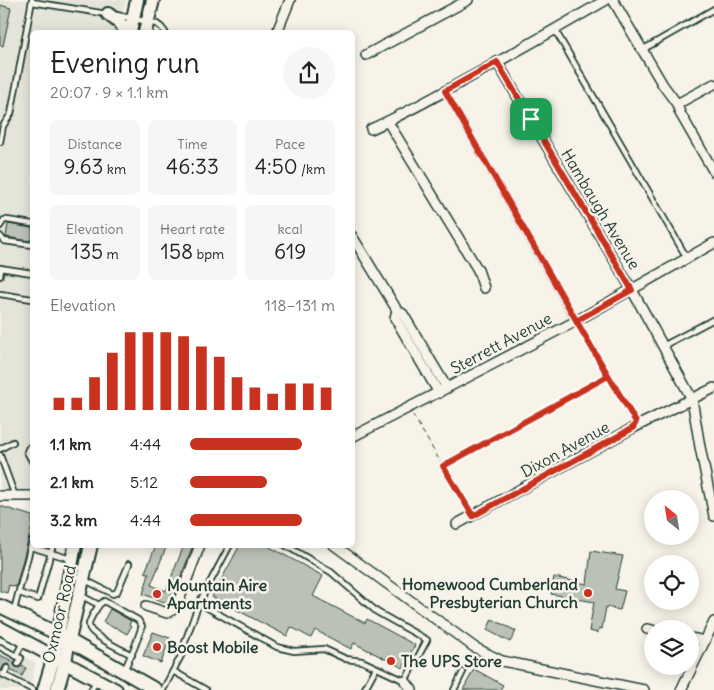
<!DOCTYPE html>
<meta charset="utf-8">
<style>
body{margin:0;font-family:Delius,sans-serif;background:#f6f6f6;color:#222;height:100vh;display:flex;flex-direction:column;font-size:19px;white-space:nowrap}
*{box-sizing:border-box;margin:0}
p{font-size:16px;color:#767676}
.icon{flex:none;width:28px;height:28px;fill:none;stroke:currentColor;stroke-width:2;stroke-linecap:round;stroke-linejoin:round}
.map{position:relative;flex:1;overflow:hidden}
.sheet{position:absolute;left:30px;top:30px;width:325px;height:518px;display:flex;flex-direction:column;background:#fff;border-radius:8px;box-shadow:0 2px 12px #0003}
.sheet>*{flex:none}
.needle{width:32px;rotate:330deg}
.buttons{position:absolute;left:644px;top:490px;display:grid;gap:10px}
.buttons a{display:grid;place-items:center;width:55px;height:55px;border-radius:50%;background:#fff;box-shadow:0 2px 12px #0003;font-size:25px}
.pin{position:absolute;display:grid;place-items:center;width:42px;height:42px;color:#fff;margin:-21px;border-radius:10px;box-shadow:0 2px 8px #0006}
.round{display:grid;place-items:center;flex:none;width:52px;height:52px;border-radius:26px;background:#f6f6f6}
.headline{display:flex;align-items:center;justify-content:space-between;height:85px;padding:0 20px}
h1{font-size:28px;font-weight:600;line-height:38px}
.figures{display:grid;grid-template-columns:repeat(3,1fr);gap:8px;height:85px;padding:5px 20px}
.figures div{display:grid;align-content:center;border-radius:8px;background:#f6f6f6;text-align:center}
.figures b{font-size:21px;font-weight:600}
.figures small{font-size:14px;font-weight:400}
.figures p{font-size:14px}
.chart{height:140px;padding:10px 20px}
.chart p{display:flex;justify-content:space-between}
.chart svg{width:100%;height:90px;margin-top:5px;stroke:#c8321e;stroke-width:6}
ul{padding:0 20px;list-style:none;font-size:16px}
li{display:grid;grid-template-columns:80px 60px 1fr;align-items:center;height:38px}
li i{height:12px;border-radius:6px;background:#c8321e}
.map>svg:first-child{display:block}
.built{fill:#e5e4d9}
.building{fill:#bbc1b6;stroke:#1f3d34}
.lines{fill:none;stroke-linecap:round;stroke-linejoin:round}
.service-casing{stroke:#1f3d34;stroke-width:8}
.minor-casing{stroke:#1f3d34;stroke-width:12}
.secondary-casing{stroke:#1f3d34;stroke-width:16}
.path{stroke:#1f3d34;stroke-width:1;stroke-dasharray:5 4;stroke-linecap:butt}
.service{stroke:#f7f3e8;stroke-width:4.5}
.minor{stroke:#f7f3e8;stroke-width:9}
.secondary{stroke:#f7f3e8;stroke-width:12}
.route-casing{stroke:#fff;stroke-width:10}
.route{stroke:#c8321e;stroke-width:6}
.poi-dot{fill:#c8321e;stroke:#f7f3e8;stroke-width:2}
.labels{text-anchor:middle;stroke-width:5;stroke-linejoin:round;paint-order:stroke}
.street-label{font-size:16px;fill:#1f3d34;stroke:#f7f3e8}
.poi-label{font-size:16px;font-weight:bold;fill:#1f3d34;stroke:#f7f3e8;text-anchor:start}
</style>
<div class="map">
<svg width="714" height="690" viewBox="0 0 714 690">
<rect width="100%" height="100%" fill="#f7f3e8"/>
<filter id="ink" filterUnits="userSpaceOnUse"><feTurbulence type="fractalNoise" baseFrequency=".02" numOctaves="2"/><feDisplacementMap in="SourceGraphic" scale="10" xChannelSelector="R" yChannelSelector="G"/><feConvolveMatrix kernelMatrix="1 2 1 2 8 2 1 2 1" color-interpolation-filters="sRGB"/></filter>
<g filter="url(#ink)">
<g class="built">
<polygon points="0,0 126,0 118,32 32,32 32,490 0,490"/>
<polygon points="0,643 36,663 29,690 0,690"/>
</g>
<g class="building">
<polygon points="0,5 11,8 3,46 0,45"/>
<polygon points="8,224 32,228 32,239 30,239 30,241 6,237"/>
<polygon points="0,506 32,516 32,525 16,587 9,585 7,593 0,591"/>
<polygon points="156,545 167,545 151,585 166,591 184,545 193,545 178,585 174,584 169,604 143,594 149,574 145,572"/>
<polygon points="240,545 266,545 323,576 313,596 365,623 367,619 415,645 403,668 354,643 351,649 315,630 311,638 291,627 287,636 212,597"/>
<polygon points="591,551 623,556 615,589 625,591 620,610 606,607 602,629 599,628 598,633 589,631 594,602 551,594 554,577 587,584"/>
<polygon points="110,609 131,621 129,625 131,627 127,634 115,627 114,628 103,622"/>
<polygon points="492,619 516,631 510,642 487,630"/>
<polygon points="153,632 170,638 161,663 143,656"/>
<polygon points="0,655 14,662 14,665 16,667 19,668 22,666 26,668 22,676 11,670 10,666 8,664 4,665 2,670 0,671"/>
<polygon points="474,669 503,685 500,690 463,690"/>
</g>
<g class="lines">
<g class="service-casing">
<g id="service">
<polyline points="32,2 107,14"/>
<polyline points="117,15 157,24 161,27 165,32"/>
<polyline points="555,30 687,258"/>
<polyline points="642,50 714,9"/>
<polyline points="445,91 576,321"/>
<polyline points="0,142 3,126 11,114 32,0"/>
<polyline points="0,226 4,220 7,220 32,224"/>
<polyline points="0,236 4,241 32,245"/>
<polyline points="0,268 32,273"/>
<polyline points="0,276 1,268"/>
<polyline points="0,294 32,299"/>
<polyline points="663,346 714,319"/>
<polyline points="32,445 28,449 27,452 32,461"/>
<polyline points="0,449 13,442"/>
<polyline points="0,455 15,496"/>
<polyline points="31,547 71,559"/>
<polyline points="71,574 83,579 113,594 117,592 129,564"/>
<polyline points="19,593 38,599 53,545"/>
<path d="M80 595 99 605C96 610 88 620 89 626 90 636 123 650 132 655"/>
<polyline points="199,603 230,545"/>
<polyline points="99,605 104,601 138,620 142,626 135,646 124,671"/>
<polyline points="14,610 32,541"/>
<polyline points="0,647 16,656 23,642"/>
<polyline points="16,656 21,658 18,664"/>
<polyline points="173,671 206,690"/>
<polyline points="2,674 33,690"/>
<polyline points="4,675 7,668"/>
<polyline points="91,690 97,680"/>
<polyline points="163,690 182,654 186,639 199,603 277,647 294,651 324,649 346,659 362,661 405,681 427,640 377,612 331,572 285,545"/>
<polyline points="364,690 376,668"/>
<polyline points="454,690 463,672"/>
</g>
</g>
<g class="minor-casing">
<g id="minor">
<polyline points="613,0 663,85 677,104 680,113 714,172"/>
<polyline points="277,32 290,0"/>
<polyline points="366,55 468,0"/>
<polyline points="497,62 632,290 692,399 700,447 714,516"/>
<polyline points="677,104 714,84"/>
<polyline points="388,122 478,270 484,288"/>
<path d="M371 129C407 113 441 93 476 74 519 50 563 25 606 0"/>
<polyline points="352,236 397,310 403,314 447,388"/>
<polyline points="397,310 395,318 439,393"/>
<polyline points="352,437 576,321 714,243"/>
<polyline points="0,496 32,496"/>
<polyline points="457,524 633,428 714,388"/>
<polyline points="334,545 474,647 502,661 644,690"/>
<polyline points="146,606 167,613 176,608 200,545"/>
<polyline points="647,629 652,630"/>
<polyline points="690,638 705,641"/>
<polyline points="405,681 412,690"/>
<polyline points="681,690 714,622"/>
</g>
</g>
<g class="secondary-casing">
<g id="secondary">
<polyline points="108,14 120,23 126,32"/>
<polyline points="130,32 137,0"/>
<polyline points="145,32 153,0"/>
<polyline points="0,606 58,634 156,690"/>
<polyline points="0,628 116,690"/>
<polyline points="44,690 54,656 75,545"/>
<polyline points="57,690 65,662 69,640 91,545"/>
</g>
</g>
<g class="path">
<polyline points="580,328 634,419"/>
<polyline points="413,415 468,509"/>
<polyline points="443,466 608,376"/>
</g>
<use href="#service" class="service"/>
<use href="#minor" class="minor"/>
<use href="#secondary" class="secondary"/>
</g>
</g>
<g class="lines" filter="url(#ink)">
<g class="route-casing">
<polyline id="route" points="531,119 632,290 576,321 636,422 633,428 473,516 443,466 608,376 445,91 497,62 531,119"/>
</g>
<use href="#route" class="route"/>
</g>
<g class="poi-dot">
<circle cx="588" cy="593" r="5"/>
<circle cx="157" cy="594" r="5"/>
<circle cx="157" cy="647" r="5"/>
<circle cx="391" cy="661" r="5"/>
</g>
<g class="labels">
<g class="street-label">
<text transform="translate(601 209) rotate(59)" y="6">Hambaugh Avenue</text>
<text transform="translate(501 343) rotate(-28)" y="6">Sterrett Avenue</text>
<text transform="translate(565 449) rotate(-29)" y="6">Dixon Avenue</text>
<text transform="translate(59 614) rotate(-77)" y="6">Oxmoor Road</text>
</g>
<g class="poi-label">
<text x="578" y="590" text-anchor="end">Homewood Cumberland<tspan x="578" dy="18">Presbyterian Church</tspan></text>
<text x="167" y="591">Mountain Aire<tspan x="167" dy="18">Apartments</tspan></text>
<text x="167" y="653">Boost Mobile</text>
<text x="401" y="667">The UPS Store</text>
</g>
</g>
</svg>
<div class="buttons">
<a><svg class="needle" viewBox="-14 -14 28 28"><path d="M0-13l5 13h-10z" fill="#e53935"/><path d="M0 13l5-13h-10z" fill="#767676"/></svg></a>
<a><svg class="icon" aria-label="locate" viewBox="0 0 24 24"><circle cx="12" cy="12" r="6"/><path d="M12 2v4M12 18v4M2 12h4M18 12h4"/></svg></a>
<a><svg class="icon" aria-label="layers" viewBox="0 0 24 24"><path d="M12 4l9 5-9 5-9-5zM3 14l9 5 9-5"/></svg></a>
</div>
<div class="pin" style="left:531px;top:119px;background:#1e9e55"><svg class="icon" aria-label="arrive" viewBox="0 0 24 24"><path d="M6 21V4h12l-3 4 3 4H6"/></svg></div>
<section class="sheet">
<div class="headline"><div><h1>Evening run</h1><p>20:07 · 9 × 1.1 km</p></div><a class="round"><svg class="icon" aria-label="share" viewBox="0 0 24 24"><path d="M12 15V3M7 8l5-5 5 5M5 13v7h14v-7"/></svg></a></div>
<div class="figures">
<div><p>Distance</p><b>9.63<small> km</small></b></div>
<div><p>Time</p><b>46:33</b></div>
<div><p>Pace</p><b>4:50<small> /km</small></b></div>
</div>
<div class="figures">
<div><p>Elevation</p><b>135<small> m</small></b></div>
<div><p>Heart rate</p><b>158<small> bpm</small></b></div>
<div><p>kcal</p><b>619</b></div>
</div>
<div class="chart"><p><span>Elevation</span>118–131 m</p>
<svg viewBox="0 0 160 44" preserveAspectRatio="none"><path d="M5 44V38M15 44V38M25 44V28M35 44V16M45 44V6M55 44V6M65 44V6M75 44V8M85 44V13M95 44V18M105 44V28M115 44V33M125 44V36M135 44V31M145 44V31M155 44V33"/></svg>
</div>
<ul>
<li><b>1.1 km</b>4:44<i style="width:77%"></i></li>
<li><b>2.1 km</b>5:12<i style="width:53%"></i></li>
<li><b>3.2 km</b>4:44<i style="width:77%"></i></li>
</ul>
</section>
</div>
